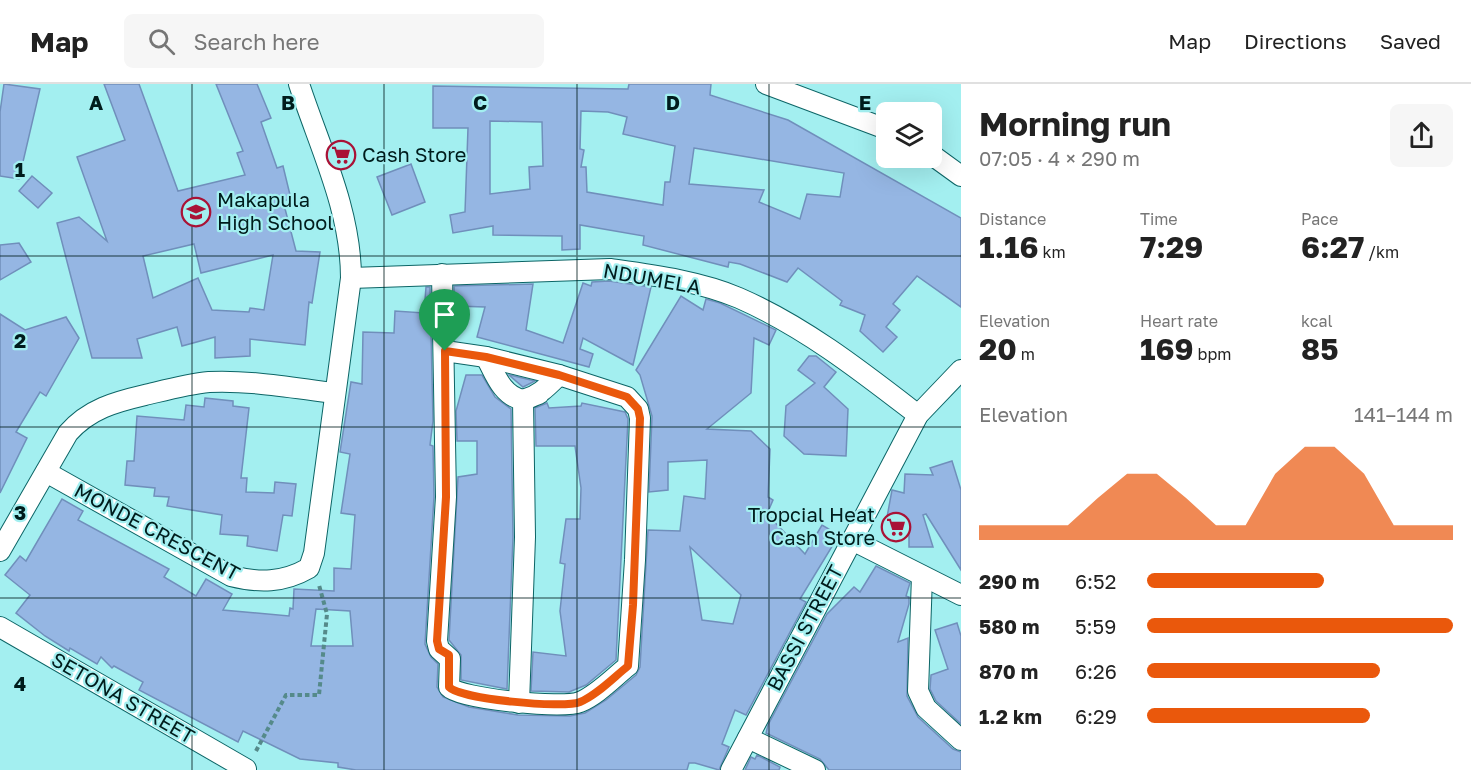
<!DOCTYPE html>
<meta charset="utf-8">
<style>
body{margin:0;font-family:"Golos Text",sans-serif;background:#f6f6f6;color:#222;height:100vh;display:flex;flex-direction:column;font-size:22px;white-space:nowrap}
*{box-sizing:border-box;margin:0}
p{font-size:20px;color:#767676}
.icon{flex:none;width:33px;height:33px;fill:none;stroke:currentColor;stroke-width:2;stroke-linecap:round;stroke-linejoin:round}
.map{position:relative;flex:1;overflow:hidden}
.sheet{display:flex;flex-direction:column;background:#fff;width:510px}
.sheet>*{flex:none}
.fabs{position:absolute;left:876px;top:18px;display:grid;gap:12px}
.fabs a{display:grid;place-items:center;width:66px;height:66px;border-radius:9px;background:#fff;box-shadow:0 6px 24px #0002;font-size:30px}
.pin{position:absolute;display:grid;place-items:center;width:51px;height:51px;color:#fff;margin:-62px -26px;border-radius:50% 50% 50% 0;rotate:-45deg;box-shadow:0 0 6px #0007}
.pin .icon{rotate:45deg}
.round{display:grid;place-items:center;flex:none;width:63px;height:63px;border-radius:9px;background:#f6f6f6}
.head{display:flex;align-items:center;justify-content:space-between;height:102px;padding:0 18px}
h1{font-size:33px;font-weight:700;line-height:45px}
.stats{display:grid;grid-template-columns:repeat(3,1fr);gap:9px;height:102px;padding:6px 18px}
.stats div{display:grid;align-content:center}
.stats b{font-size:30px;font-weight:700}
.stats small{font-size:16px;font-weight:400}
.stats p{font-size:16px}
.chart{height:168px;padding:12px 18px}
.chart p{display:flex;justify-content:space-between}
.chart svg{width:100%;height:108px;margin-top:6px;fill:#ea580c;opacity:.7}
ul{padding:0 18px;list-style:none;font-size:20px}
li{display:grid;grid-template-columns:96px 72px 1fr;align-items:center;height:45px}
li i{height:15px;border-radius:8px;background:#ea580c}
header{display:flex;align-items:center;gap:36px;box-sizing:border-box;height:84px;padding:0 30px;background:#fff;border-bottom:2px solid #e0e0e0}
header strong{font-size:28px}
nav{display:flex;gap:33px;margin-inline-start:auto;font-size:21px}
.search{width:420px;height:54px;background:#f6f6f6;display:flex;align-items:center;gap:15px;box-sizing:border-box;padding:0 21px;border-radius:9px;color:#767676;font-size:22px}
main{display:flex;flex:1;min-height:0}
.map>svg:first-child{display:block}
.building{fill:#95b6e3;stroke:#708fbb;stroke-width:1.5;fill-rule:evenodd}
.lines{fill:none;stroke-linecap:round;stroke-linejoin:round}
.street-casing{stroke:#0c6566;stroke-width:22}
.path{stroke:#558a8a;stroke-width:4;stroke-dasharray:4.5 3;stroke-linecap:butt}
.street{stroke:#fff;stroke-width:20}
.route-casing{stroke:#fff;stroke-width:12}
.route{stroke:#ea580c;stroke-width:8}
.grid{fill:none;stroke:#001c1c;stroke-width:1.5;stroke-opacity:0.55}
.labels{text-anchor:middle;stroke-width:4.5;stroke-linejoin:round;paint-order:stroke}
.poi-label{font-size:20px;fill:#001c1c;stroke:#a3eff0;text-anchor:start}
.street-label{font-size:20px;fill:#001c1c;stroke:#a3eff0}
.grid-label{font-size:20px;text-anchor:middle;font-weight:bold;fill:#001c1c;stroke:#a3eff0;stroke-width:4.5;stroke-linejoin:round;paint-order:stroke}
</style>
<header>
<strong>Map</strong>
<div class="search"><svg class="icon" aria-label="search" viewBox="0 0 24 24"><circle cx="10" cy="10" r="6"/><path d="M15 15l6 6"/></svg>Search here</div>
<nav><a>Map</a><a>Directions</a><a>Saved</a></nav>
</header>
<main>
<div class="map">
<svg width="961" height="686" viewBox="0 0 961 686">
<rect width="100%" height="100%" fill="#a3eff0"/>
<g class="building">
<polygon points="4,0 40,5 19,95 0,92 0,28"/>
<path d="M104 0H139L178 107 245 91 237 69 243 67 216 0H257L271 34 261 38 277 84 283 82 291 115 283 117 296 167 320 168 312 219 309 218 305 261 250 255V272L215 274V253L182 262 177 243 137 255 142 274H92L57 139 79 133 107 157 77 73 125 56ZM194 160 201 189 273 171 264 226 250 224 249 228 212 226 198 194 153 214 143 172Z"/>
<path d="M629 0H711L710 11 788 36 961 134V223L917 192 893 220 900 226 886 243 897 253 883 268 860 247 865 231 840 221 842 217 798 184 787 198 740 180 729 178 728 183 643 161 644 152 580 141V165L562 166V152L493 151V142L453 149 450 131 465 128 468 44H433V2L628 5ZM581 27 608 28 627 33 623 50 675 62 670 98H665L663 121 587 108 586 83H581L584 66 580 65ZM490 37 542 38 543 82 529 83 530 105 490 110ZM694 64 844 89 840 113 807 110 800 135 759 118 764 106 689 100Z"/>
<polygon points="411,80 425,118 392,131 377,93"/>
<polygon points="32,92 52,109 38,124 19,107"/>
<polygon points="19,159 31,178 0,196 0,161"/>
<polygon points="609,197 651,203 633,281 583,254 580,265 593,270 589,283 477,253 485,223 455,222 454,202 533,200 526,246 563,259 583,199 591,202 592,198"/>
<path d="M426 203H430L433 337 430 361 433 362 434 413 425 560 431 573 438 580 437 603 443 613 469 623 518 631 570 632 585 629 606 616 636 591 640 583 648 446 680 447 684 412 705 415 707 376 668 378V406L649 408 652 332 640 291 636 286 681 212 703 226 706 215 720 219 776 246 769 261 754 254 751 309 707 345 751 347 770 365 768 413 773 416 767 430 805 470 822 441 839 451 800 515 806 518 746 631 735 626 722 660 729 663 719 686 695 679H689L687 686H356L338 683V679L300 675 243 647 238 658 139 606 143 598 114 582 112 584 101 573 97 580 70 564 69 567 45 552 16 529 30 511 5 491 20 472 26 477 62 415 83 427 78 436 169 485 164 493 196 512 206 495 232 510 223 526 289 532 290 524 293 525 294 505 334 507V484L351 485 355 431 341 429 350 370 340 368 351 298 362 300 363 248 394 249 395 227 424 229ZM690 463 741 511 733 540 702 536ZM316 525 350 527 353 562H311Z"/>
<polygon points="0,230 25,246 66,233 79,254 46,312 40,308 16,348 27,354 0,409"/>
<polygon points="809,272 816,272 836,288 824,303 848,325 846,372 804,370 784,352 786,322 815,299 798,286"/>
<polygon points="466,291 482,291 495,313 511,325 513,453 507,605 461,596 461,571 449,556 458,393 477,390 477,357 457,357 456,327"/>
<polygon points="509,291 510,291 535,297 523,303"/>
<polygon points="205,314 233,317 233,322 249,324 241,394 247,394 246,408 274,409 275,398 296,400 292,432 283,431 277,467 247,462 248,452 220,450 222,431 167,422 169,413 154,412 155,404 125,401 127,377 134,377 137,332 184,336 186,321 204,323"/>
<polygon points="547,319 549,324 581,322 582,319 625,328 628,335 616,576 586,601 569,608 531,607 533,568 566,572 560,527 565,480 560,479 566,435 580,435 581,404 575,362 536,362 535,324"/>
<polygon points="952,377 961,406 961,486 926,430 923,431 933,463 909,463 909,449 885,444 892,406 904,409 905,390 933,391 930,384"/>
<polygon points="876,482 910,499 906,512 909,513 909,520 898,558 908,554 907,612 918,633 953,665 961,668 961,686 829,686 820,675 766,649 768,641 827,530 854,503 860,508"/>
<polygon points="957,539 961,552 961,640 936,617 930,605 931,591 948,585 935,546"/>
<polygon points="757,671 780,683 779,686 745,686 751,673 755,675"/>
</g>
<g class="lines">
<g class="street-casing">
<g id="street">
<polyline points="766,0 886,45"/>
<polyline points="932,71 961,92"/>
<path d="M442 190 446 413 437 557 439 565 450 575 449 603C460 615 563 625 580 618 597 611 613 594 628 582L635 476 640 334 638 325 627 313 559 291 486 273 445 267"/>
<path d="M351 194 610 185C652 191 699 197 739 214 805 243 861 287 918 331"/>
<path d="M486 273C495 290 502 312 523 316L525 453 519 619"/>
<path d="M539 310 523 316C539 312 548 302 559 291"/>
<path d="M46 388 231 492C259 499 283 499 309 484L314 469 351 194C351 126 320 64 299 0"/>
<polyline points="852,456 961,511"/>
<path d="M0 467 68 349C89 325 115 318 145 311 166 306 188 300 209 298 250 296 293 304 334 309"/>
<polyline points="922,492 918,607 926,624 961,656"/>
<polyline points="0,543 246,685"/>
<polyline points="748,654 815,686"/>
<polyline points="731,686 918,331 961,286"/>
</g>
</g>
<polyline class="path" points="256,667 286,611 319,611 327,530 319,501"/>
<use href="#street" class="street"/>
</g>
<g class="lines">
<g class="route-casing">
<path id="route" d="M445 267 486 273 559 291 627 313 638 325 640 334 633 521 628 582C613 594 597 611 580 618 563 625 460 615 449 603V571L439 565 437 557 446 413Z"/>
</g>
<use href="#route" class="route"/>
</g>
<path class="grid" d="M192 0V686M384 0V686M577 0V686M769 0V686M0 172H961M0 343H961M0 514H961"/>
<defs>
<g id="supermarket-ring" transform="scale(1.5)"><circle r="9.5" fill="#a3eff0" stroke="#a91236" stroke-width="1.5"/><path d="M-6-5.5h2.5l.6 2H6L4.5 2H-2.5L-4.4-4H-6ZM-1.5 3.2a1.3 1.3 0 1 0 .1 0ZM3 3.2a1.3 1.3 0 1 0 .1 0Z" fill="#a91236"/></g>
<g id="school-ring" transform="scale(1.5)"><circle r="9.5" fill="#a3eff0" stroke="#a91236" stroke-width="1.5"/><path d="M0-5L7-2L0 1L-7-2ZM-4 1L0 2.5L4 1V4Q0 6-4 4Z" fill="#a91236"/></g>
</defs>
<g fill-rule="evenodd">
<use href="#supermarket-ring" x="341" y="71"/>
<use href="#school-ring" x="196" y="128"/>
<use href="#supermarket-ring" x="896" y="443"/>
</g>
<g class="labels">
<g class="poi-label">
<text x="362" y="78">Cash Store</text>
<text x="217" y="123">Makapula<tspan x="217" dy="23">High School</tspan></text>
<text x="875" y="438" text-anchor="end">Tropcial Heat<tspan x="875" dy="23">Cash Store</tspan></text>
</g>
<g class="street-label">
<text transform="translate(652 195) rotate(10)" y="7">NDUMELA</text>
<text transform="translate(157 448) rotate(28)" y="7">MONDE CRESCENT</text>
<text transform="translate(805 544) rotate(-62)" y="7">BASSI STREET</text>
<text transform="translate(123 614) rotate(30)" y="7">SETONA STREET</text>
</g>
</g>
<g class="grid-label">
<text x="96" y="26">A</text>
<text x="288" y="26">B</text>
<text x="480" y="26">C</text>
<text x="673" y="26">D</text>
<text x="865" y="26">E</text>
<text x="20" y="93">1</text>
<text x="20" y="264">2</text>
<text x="20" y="436">3</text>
<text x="20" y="607">4</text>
</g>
</svg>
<div class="fabs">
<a><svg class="icon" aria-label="layers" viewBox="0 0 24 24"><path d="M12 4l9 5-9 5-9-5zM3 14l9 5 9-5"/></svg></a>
</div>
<div class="pin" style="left:445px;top:267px;background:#1e9e55"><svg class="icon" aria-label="arrive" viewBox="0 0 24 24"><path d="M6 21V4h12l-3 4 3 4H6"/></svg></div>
</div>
<section class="sheet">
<div class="head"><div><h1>Morning run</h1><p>07:05 · 4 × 290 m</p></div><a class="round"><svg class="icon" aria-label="share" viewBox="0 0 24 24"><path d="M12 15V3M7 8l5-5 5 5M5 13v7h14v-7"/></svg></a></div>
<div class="stats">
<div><p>Distance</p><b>1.16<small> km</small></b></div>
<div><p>Time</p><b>7:29</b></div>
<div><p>Pace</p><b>6:27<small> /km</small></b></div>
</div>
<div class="stats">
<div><p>Elevation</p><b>20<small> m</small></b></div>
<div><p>Heart rate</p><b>169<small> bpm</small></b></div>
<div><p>kcal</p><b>85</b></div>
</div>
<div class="chart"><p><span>Elevation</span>141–144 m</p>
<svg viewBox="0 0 160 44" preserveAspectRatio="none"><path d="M0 44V38L10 38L20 38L30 38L40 27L50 17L60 17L70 27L80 38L90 38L100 17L110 6L120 6L130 17L140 38L150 38L160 38V44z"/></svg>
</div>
<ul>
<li><b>290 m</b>6:52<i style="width:58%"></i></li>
<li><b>580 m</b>5:59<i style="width:100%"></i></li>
<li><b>870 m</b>6:26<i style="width:76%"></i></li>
<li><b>1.2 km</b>6:29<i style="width:73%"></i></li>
</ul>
</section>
</main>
